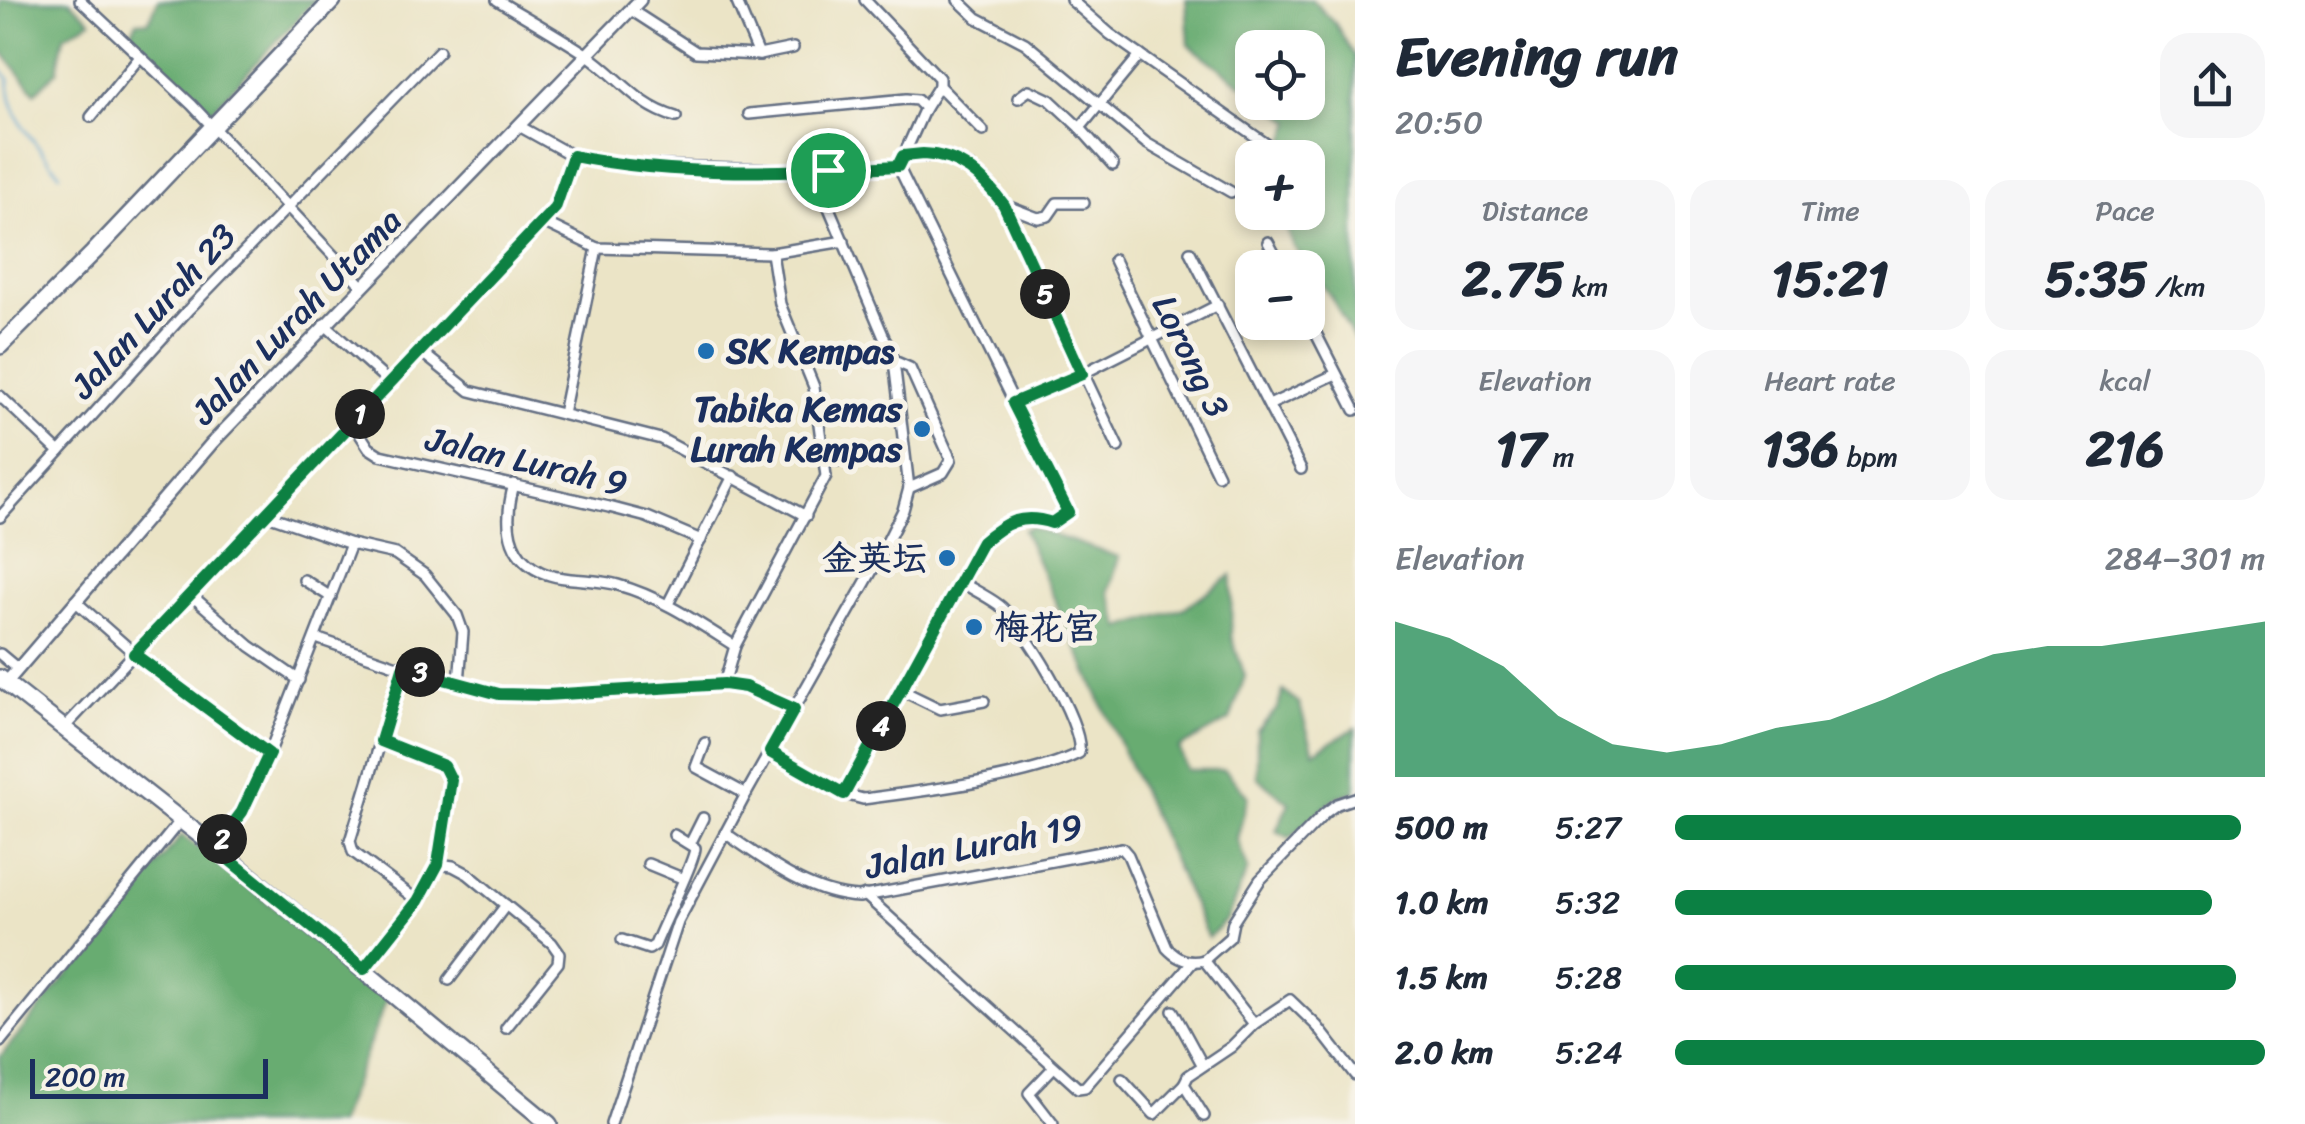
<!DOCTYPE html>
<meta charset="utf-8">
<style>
body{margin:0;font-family:Sriracha,"LXGW WenKai TC",sans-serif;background:#f6f6f7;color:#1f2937;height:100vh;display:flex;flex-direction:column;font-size:38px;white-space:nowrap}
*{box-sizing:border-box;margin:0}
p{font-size:32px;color:#747a83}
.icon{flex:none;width:55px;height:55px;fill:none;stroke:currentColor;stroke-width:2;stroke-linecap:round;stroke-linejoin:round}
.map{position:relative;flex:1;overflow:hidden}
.details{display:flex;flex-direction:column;background:#fff;width:950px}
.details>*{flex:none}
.buttons{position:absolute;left:1235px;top:30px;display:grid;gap:20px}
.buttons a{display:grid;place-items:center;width:90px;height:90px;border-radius:20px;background:#fff;box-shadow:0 5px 15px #0003;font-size:50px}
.scale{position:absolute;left:30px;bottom:25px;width:238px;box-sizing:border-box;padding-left:10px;border:5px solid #1b2f5e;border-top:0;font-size:28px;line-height:35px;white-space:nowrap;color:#1b2f5e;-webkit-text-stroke:8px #f7f3e8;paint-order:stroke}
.pin{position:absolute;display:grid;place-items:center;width:85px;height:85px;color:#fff;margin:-42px;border:5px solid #fff;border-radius:50%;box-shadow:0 2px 10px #0007}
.km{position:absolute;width:50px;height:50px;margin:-25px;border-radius:50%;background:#222;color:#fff;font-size:28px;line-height:50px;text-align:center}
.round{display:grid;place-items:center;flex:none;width:105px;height:105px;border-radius:30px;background:#f6f6f7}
.head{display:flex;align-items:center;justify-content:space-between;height:170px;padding:0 40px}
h1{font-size:55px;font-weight:700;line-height:75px}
.metrics{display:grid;grid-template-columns:repeat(3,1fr);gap:15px;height:170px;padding:10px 40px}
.metrics div{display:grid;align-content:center;border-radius:25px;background:#f6f6f7;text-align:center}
.metrics b{font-size:50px;font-weight:700}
.metrics small{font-size:28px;font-weight:400}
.metrics p{font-size:28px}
.chart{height:280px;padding:20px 40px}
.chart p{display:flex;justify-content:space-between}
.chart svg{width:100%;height:180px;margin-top:10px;fill:#0b8043;opacity:.7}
ul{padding:0 40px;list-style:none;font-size:32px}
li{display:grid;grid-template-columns:160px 120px 1fr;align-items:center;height:75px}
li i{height:25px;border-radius:12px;background:#0b8043}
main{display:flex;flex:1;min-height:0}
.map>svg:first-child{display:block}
.forest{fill:#67ac71;stroke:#416e68;stroke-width:2.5}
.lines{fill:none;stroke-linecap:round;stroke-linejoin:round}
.stream{stroke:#58a2d0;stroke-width:2.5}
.minor-casing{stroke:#646e82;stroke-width:14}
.tertiary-casing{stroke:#646e82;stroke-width:16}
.primary-casing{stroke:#646e82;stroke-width:20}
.minor{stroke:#fff;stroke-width:9}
.tertiary{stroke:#fff;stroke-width:11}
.primary{stroke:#fff;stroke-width:15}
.route-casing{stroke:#fff;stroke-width:20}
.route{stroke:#0b8043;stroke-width:12}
.poi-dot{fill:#1f6fb2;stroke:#f7f3e8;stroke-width:4}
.labels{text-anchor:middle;stroke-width:10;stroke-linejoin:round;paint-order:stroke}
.street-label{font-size:35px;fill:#1b2f5e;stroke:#f7f3e8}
.poi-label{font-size:35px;font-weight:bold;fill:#1b2f5e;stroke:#f7f3e8;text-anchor:start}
</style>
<main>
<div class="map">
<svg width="1355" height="1124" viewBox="0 0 1355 1124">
<rect width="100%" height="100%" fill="#f7f3e8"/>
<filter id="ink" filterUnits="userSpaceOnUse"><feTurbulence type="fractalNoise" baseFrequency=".01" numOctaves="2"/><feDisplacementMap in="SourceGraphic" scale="20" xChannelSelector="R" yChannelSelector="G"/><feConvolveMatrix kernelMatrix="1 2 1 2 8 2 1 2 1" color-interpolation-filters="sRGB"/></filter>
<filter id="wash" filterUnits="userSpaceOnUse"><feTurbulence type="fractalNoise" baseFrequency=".0048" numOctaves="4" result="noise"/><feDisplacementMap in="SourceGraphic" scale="40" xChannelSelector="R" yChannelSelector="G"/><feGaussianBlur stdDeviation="2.25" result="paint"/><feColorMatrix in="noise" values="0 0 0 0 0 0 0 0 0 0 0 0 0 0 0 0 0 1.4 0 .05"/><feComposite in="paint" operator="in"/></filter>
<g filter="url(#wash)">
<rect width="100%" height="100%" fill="#ebe4c6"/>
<g class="forest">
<polygon points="0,0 70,0 91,21 64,36 57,71 35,93 0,49"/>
<polygon points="158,0 315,0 211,112 128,38 137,22 149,21"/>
<polygon points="1186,0 1312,0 1335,23 1355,57 1355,341 1331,297 1294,247 1282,217 1276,213 1308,212 1308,158 1279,157 1292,122 1266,103 1308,102 1308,48 1252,48 1252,92 1189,45"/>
<polygon points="1030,527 1119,557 1109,591 1121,628 1184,608 1232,575 1231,636 1245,676 1230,720 1179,748 1187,770 1225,770 1248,796 1237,839 1248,869 1227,919 1208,938 1023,530"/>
<polygon points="1283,691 1299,703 1314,752 1355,728 1355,792 1337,797 1290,838 1276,831 1289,803 1257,777 1257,731 1277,709"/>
<polygon points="182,835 388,996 338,1124 0,1124 0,1057"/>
</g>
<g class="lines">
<path class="stream" d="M0 68 9 79C6 116 38 145 60 174"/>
</g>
</g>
<g filter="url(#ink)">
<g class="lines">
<g class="minor-casing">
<g id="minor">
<polyline points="80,0 192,105 362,286"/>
<path d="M497 0C527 18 557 35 586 54 619 76 636 106 676 117"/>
<polyline points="736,0 759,55"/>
<polyline points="865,0 939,78 939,86 983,131"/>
<polyline points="958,0 977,18 1025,43 1146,143 1231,192"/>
<polyline points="1071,0 1110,34 1272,148"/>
<polyline points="631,10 696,52 759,55 793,48"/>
<polyline points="1018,98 1029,90 1050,100 1080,128 1140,55"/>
<polyline points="749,114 906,99 917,100 925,108"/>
<polyline points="91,117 139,58"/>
<polyline points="519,126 573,156 618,165 813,170 894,361 909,488 903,510 878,560 746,794 678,922 611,1124"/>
<polyline points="1080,128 1113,165"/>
<polyline points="903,156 946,156 968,166 987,182 1004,205 1038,218 1048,216 1057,203 1084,203"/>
<polyline points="902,159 925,108 939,86"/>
<polyline points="813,170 898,166"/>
<polyline points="1004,205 1118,447"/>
<polyline points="543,222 597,248 772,253 844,241"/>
<polyline points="1268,242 1282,268"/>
<polyline points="1190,252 1301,469"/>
<polyline points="1114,260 1218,475"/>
<polyline points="1308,318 1355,410"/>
<polyline points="324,324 390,383"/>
<polyline points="420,351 470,391 661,439 806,516"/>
<polyline points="894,361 910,368 951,460 943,473 909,488"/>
<polyline points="0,396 59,452"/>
<polyline points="1013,403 1082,374 1218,305"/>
<polyline points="1269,405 1336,374"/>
<polyline points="563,414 597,248"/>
<polyline points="352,422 369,448 380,455 609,507 647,517 701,540"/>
<polyline points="824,461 905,458"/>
<path d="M514 484C505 517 504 555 541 572 563 582 594 578 618 585 661 597 697 622 735 646"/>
<polyline points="264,514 351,544 395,554 425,575 457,615 463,632 459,683"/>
<polyline points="0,517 189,309 439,51"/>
<polyline points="304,580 331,597"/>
<polyline points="190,594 250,646 299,680"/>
<polyline points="75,601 134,653 269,754"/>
<polyline points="668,604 733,476"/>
<polyline points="316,638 403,668 499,694 546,695 724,684 745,687 794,709"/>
<polyline points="0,654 18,669"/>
<polyline points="403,668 350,841 353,852 418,901"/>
<polyline points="724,684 735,646 826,476 814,387 780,304 772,253"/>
<polyline points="901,690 940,709 984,701"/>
<polyline points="63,729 555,208 573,156"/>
<polyline points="705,743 696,767 746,794"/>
<path d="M770 752 844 794 863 799C922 791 1028 779 1079 753 1084 724 1023 624 999 605 987 596 972 589 959 581"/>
<path d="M844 794 982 542C1005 522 1022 513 1052 523L1068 512 898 166"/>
<path d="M725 833C765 860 809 895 859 897L1122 848 1128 855 1167 948C1178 960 1189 964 1204 960L1254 1024"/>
<polyline points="690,844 703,818"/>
<polyline points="215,847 243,812 269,754 351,544"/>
<polyline points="438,864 453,866 468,874 552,943 559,953 558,963 506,1028"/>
<polyline points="648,864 682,878"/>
<polyline points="865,895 1078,1088 1085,1087 1192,963"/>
<path d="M622 940 649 949 655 945C662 927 695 860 695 848L674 835"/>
<polyline points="1204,960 1230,937 1233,922 1260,880 1325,813 1337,804 1355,798"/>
<polyline points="364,969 418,901 438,864 451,780 444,766 381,741"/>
<polyline points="449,980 506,905"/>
<polyline points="1173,1011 1202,1064"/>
<polyline points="0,1042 180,821"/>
<polyline points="1122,1079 1154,1114 1184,1084"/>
<polyline points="1204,1116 1184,1084 1188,1076 1231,1047 1254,1024 1290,1000 1317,1026 1355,1075"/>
<polyline points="1053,1124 1029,1093 1053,1068"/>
</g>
</g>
<g class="tertiary-casing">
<polyline id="tertiary" points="6,683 212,443 640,0"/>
</g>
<g class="primary-casing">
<g id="primary">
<polyline points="0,346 93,253 333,0"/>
<polyline points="0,678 215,847 549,1124"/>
</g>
</g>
<use href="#minor" class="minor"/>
<use href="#tertiary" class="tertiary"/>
<use href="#primary" class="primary"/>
</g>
</g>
<g class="lines" filter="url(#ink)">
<g class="route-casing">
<path id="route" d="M923 154C960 155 983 177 1004 205L1082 374 1013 403 1068 512 1052 523C1022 513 1005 522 982 542L844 794 770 752 794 709 745 687 724 684 546 695 499 694 403 668 381 741 444 766 451 780 438 864 418 901 364 969 215 848 242 812 269 754 134 654 555 208 573 156C679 178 790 172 898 166L903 156Z"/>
</g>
<use href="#route" class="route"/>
</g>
<g class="poi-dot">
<circle cx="706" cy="351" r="10"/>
<circle cx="922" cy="429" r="10"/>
<circle cx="947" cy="558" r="10"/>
<circle cx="974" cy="627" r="10"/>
</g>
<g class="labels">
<g class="street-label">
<text transform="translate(153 311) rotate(-47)" y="12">Jalan Lurah 23</text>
<text transform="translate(296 316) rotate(-46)" y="12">Jalan Lurah Utama</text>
<text transform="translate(1191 356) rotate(64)" y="12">Lorong 3</text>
<text transform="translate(527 461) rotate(13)" y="12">Jalan Lurah 9</text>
<text transform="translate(974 846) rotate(-11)" y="12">Jalan Lurah 19</text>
</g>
<g class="poi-label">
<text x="726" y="363">SK Kempas</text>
<text x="902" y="421" text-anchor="end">Tabika Kemas<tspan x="902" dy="40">Lurah Kempas</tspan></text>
<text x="927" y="570" text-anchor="end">金英坛</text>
<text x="994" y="639">梅花宫</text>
</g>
</g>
</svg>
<div class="buttons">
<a><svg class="icon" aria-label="locate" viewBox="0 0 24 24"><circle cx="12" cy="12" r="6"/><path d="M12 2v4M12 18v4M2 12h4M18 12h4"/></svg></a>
<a>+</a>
<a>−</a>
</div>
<div class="scale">200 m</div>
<div class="pin" style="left:828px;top:170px;background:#1e9e55"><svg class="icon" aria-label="arrive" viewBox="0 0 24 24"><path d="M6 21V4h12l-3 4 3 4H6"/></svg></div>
<b class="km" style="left:360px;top:414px">1</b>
<b class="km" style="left:222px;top:839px">2</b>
<b class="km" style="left:420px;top:672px">3</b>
<b class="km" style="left:881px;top:726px">4</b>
<b class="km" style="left:1045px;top:294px">5</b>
</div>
<section class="details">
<div class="head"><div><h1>Evening run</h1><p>20:50</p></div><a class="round"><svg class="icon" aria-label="share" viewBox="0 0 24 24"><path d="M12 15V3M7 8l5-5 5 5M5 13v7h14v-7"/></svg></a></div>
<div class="metrics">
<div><p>Distance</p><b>2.75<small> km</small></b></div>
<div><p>Time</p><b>15:21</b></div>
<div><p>Pace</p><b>5:35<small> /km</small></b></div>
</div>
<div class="metrics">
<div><p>Elevation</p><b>17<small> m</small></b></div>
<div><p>Heart rate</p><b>136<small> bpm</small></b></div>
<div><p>kcal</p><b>216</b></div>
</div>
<div class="chart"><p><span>Elevation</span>284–301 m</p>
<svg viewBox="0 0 160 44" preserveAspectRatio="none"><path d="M0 44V6L10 10L20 17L30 29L40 36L50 38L60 36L70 32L80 30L90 25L100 19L110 14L120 12L130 12L140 10L150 8L160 6V44z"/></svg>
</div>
<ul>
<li><b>500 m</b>5:27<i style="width:96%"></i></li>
<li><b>1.0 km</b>5:32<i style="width:91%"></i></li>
<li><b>1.5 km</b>5:28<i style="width:95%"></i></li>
<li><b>2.0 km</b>5:24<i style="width:100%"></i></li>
</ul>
</section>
</main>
